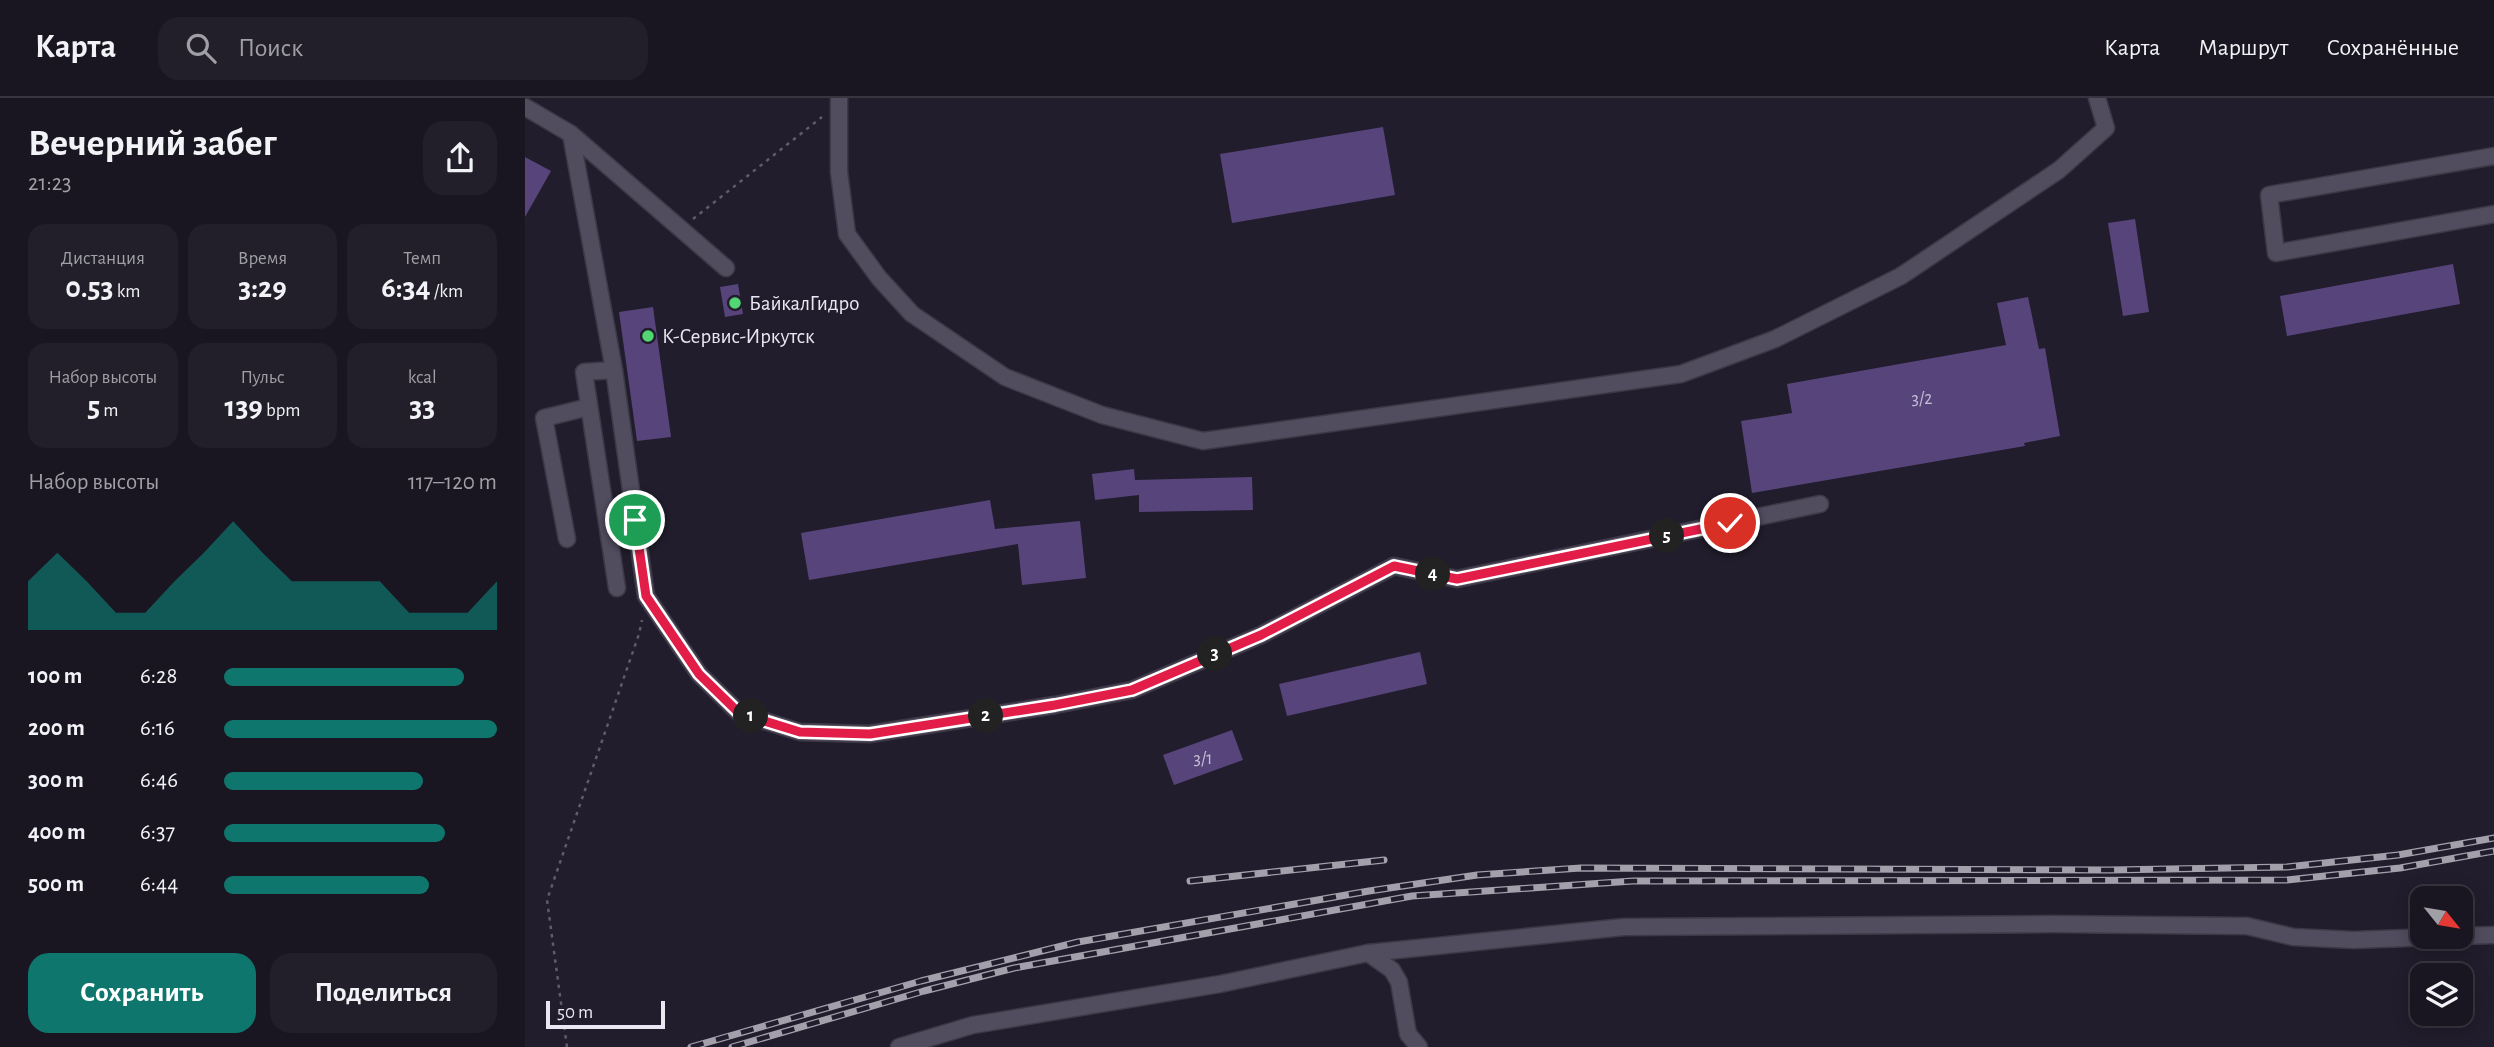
<!DOCTYPE html>
<html lang="ru">
<meta charset="utf-8">
<style>
body{margin:0;font-family:"Alegreya Sans",sans-serif;background:#221f2a;color:#f1f3f6;height:100vh;display:flex;flex-direction:column;font-size:26px;white-space:nowrap}
*{box-sizing:border-box;margin:0}
p{font-size:23px;color:#9f9fa5}
.icon{flex:none;width:38px;height:38px;fill:none;stroke:currentColor;stroke-width:2;stroke-linecap:round;stroke-linejoin:round}
.map{position:relative;flex:1;overflow:hidden}
.panel{display:flex;flex-direction:column;background:#191621;width:525px}
.panel>*{flex:none}
.needle{width:46px;rotate:120deg}
.fabs{position:absolute;left:1885px;top:788px;display:grid;gap:14px}
.fabs a{display:grid;place-items:center;width:63px;height:63px;border-radius:14px;background:#191621;box-shadow:0 4px 18px #0003,0 0 0 2px #37353f;font-size:35px}
.scale{position:absolute;left:21px;bottom:18px;width:119px;box-sizing:border-box;padding-left:7px;border:4px solid #eae7f2;border-top:0;font-size:19px;line-height:24px;white-space:nowrap;color:#eae7f2;-webkit-text-stroke:5px #211d2c;paint-order:stroke}
.pin{position:absolute;display:grid;place-items:center;width:60px;height:60px;color:#fff;margin:-30px;border:4px solid #fff;border-radius:50%;box-shadow:0 2px 7px #0007}
.km{position:absolute;width:35px;height:35px;margin:-18px;border-radius:50%;background:#222;color:#fff;font-size:19px;line-height:35px;text-align:center}
.round{display:grid;place-items:center;flex:none;width:74px;height:74px;border-radius:21px;background:#221f2a}
.summary{display:flex;align-items:center;justify-content:space-between;height:119px;padding:0 28px}
h1{font-size:38px;font-weight:700;line-height:52px}
.stats{display:grid;grid-template-columns:repeat(3,1fr);gap:10px;height:119px;padding:7px 28px}
.stats div{display:grid;align-content:center;border-radius:18px;background:#221f2a;text-align:center}
.stats b{font-size:30px;font-weight:700}
.stats small{font-size:19px;font-weight:400}
.stats p{font-size:19px}
.chart{height:196px;padding:14px 28px}
.chart p{display:flex;justify-content:space-between}
.chart svg{width:100%;height:126px;margin-top:7px;fill:#0f766e;opacity:.7}
.cta{display:flex;gap:14px;margin-top:auto;padding:14px 28px}
.cta a{flex:1;height:80px;border-radius:21px;background:#0f766e;color:#fff;font-size:28px;font-weight:700;line-height:80px;text-align:center}
.cta a+a{background:#221f2a;color:#f1f3f6}
ul{padding:0 28px;list-style:none;font-size:23px}
li{display:grid;grid-template-columns:112px 84px 1fr;align-items:center;height:52px}
li i{height:18px;border-radius:9px;background:#0f766e}
header{display:flex;align-items:center;gap:42px;box-sizing:border-box;height:98px;padding:0 35px;background:#191621;border-bottom:2px solid #37353f}
header strong{font-size:33px}
nav{display:flex;gap:38px;margin-inline-start:auto;font-size:24px}
.search{width:490px;height:63px;background:#221f2a;display:flex;align-items:center;gap:18px;box-sizing:border-box;padding:0 24px;border-radius:21px;color:#9f9fa5;font-size:26px}
main{display:flex;flex:1;min-height:0}
.map>svg:first-child{display:block}
.building{fill:#57447b}
.lines{fill:none;stroke-linecap:round;stroke-linejoin:round}
.minor-casing{stroke:#3c3845;stroke-width:19}
.path{stroke:#5f5c69;stroke-width:2.5;stroke-dasharray:3.5 5;stroke-linecap:butt}
.minor{stroke:#514c5e;stroke-width:16}
.rail-casing{stroke:#a3a0ac;stroke-width:7}
.rail{stroke:#211d2c;stroke-width:4.5;stroke-dasharray:13;stroke-linecap:butt}
.route-casing{stroke:#fff;stroke-width:14}
.route{stroke:#e11d48;stroke-width:9}
.poi-dot{fill:#52d673;stroke:#211d2c;stroke-width:2.5}
.labels{text-anchor:middle;stroke-width:5;stroke-linejoin:round;paint-order:stroke}
.number-label{font-size:18px;fill:#c5bed4}
.poi-label{font-size:21px;fill:#eae7f2;stroke:#211d2c;text-anchor:start}
</style>
<header>
<strong>Карта</strong>
<div class="search"><svg class="icon" aria-label="search" viewBox="0 0 24 24"><circle cx="10" cy="10" r="6"/><path d="M15 15l6 6"/></svg>Поиск</div>
<nav><a>Карта</a><a>Маршрут</a><a>Сохранённые</a></nav>
</header>
<main>
<section class="panel">
<div class="summary"><div><h1>Вечерний забег</h1><p>21:23</p></div><a class="round"><svg class="icon" aria-label="share" viewBox="0 0 24 24"><path d="M12 15V3M7 8l5-5 5 5M5 13v7h14v-7"/></svg></a></div>
<div class="stats">
<div><p>Дистанция</p><b>0.53<small> km</small></b></div>
<div><p>Время</p><b>3:29</b></div>
<div><p>Темп</p><b>6:34<small> /km</small></b></div>
</div>
<div class="stats">
<div><p>Набор высоты</p><b>5<small> m</small></b></div>
<div><p>Пульс</p><b>139<small> bpm</small></b></div>
<div><p>kcal</p><b>33</b></div>
</div>
<div class="chart"><p><span>Набор высоты</span>117–120 m</p>
<svg viewBox="0 0 160 44" preserveAspectRatio="none"><path d="M0 44V27L10 17L20 27L30 38L40 38L50 27L60 17L70 6L80 17L90 27L100 27L110 27L120 27L130 38L140 38L150 38L160 27V44z"/></svg>
</div>
<ul>
<li><b>100 m</b>6:28<i style="width:88%"></i></li>
<li><b>200 m</b>6:16<i style="width:100%"></i></li>
<li><b>300 m</b>6:46<i style="width:73%"></i></li>
<li><b>400 m</b>6:37<i style="width:81%"></i></li>
<li><b>500 m</b>6:44<i style="width:75%"></i></li>
</ul>
<div class="cta"><a>Сохранить</a><a>Поделиться</a></div>
</section>
<div class="map">
<svg width="1969" height="949" viewBox="0 0 1969 949">
<rect width="100%" height="100%" fill="#211d2c"/>
<g class="building">
<polygon points="858,29 870,97 707,125 695,56"/>
<polygon points="0,59 26,73 0,119"/>
<polygon points="1610,121 1624,214 1598,218 1583,125"/>
<polygon points="1928,166 1935,206 1762,238 1755,198"/>
<polygon points="213,186 218,216 200,219 195,189"/>
<polygon points="1503,199 1514,251 1520,250 1535,338 1499,345 1500,348 1227,395 1216,323 1267,315 1262,286 1481,247 1472,205"/>
<polygon points="128,209 146,339 112,343 94,214"/>
<polygon points="609,371 610,382 727,379 728,412 614,414 614,397 570,402 567,376"/>
<polygon points="465,402 470,431 555,423 561,480 497,487 493,446 284,482 276,435"/>
<polygon points="895,554 902,586 762,618 754,586"/>
<polygon points="707,632 718,662 649,687 638,657"/>
</g>
<g class="lines">
<g class="minor-casing">
<g id="minor">
<polyline points="314,0 314,74 322,136 354,180 387,216 480,279 577,317 678,343 1156,276 1250,241 1376,178 1534,72 1581,30 1572,0"/>
<polyline points="0,9 46,36 201,170"/>
<polyline points="46,36 89,272 121,498 174,576 214,615 275,634 344,636 530,607 607,592 736,537 869,468 932,481 1295,406"/>
<polyline points="1969,58 1744,97 1751,155 1969,116"/>
<polyline points="89,272 59,274 92,490"/>
<polyline points="42,441 19,320 64,309"/>
<polyline points="1936,838 1969,837"/>
<polyline points="843,855 1099,829 1527,826 1722,828 1768,839 1829,842 1934,838"/>
<polyline points="374,949 448,927 695,886 843,855 867,872 874,884 883,936 894,949"/>
</g>
</g>
<g class="path">
<polyline points="168,121 297,19"/>
<polyline points="42,949 22,802 114,536 117,522"/>
</g>
<use href="#minor" class="minor"/>
<g class="rail-casing">
<g id="rail">
<polyline points="665,783 859,762"/>
<polyline points="166,949 396,883 553,844 844,793 952,777 1056,770 1585,772 1762,769 1873,757 1969,740"/>
<polyline points="207,949 399,893 489,870 887,798 1108,783 1762,782 1875,770 1969,753"/>
</g>
</g>
<use href="#rail" class="rail"/>
</g>
<g class="lines">
<g class="route-casing">
<polyline id="route" points="110,422 121,498 174,576 214,615 275,634 345,636 530,607 607,592 736,537 869,468 932,481 1205,425"/>
</g>
<use href="#route" class="route"/>
</g>
<g class="poi-dot">
<circle cx="210" cy="205" r="7"/>
<circle cx="123" cy="238" r="7"/>
</g>
<g class="labels">
<g class="number-label">
<text x="1397" y="306">3/2</text>
<text x="678" y="666">3/1</text>
</g>
<g class="poi-label">
<text x="224" y="212">БайкалГидро</text>
<text x="137" y="245">К-Сервис-Иркутск</text>
</g>
</g>
</svg>
<div class="fabs">
<a><svg class="needle" viewBox="-14 -14 28 28"><path d="M0-13l5 13h-10z" fill="#e53935"/><path d="M0 13l5-13h-10z" fill="#9f9fa5"/></svg></a>
<a><svg class="icon" aria-label="layers" viewBox="0 0 24 24"><path d="M12 4l9 5-9 5-9-5zM3 14l9 5 9-5"/></svg></a>
</div>
<div class="scale">50 m</div>
<div class="pin" style="left:110px;top:422px;background:#1e9e55"><svg class="icon" aria-label="arrive" viewBox="0 0 24 24"><path d="M6 21V4h12l-3 4 3 4H6"/></svg></div>
<div class="pin" style="left:1205px;top:425px;background:#d93025"><svg class="icon" aria-label="check" viewBox="0 0 24 24"><path d="M5 12l5 5 9-10"/></svg></div>
<b class="km" style="left:226px;top:618px">1</b>
<b class="km" style="left:461px;top:618px">2</b>
<b class="km" style="left:690px;top:556px">3</b>
<b class="km" style="left:908px;top:476px">4</b>
<b class="km" style="left:1142px;top:438px">5</b>
</div>
</main>
